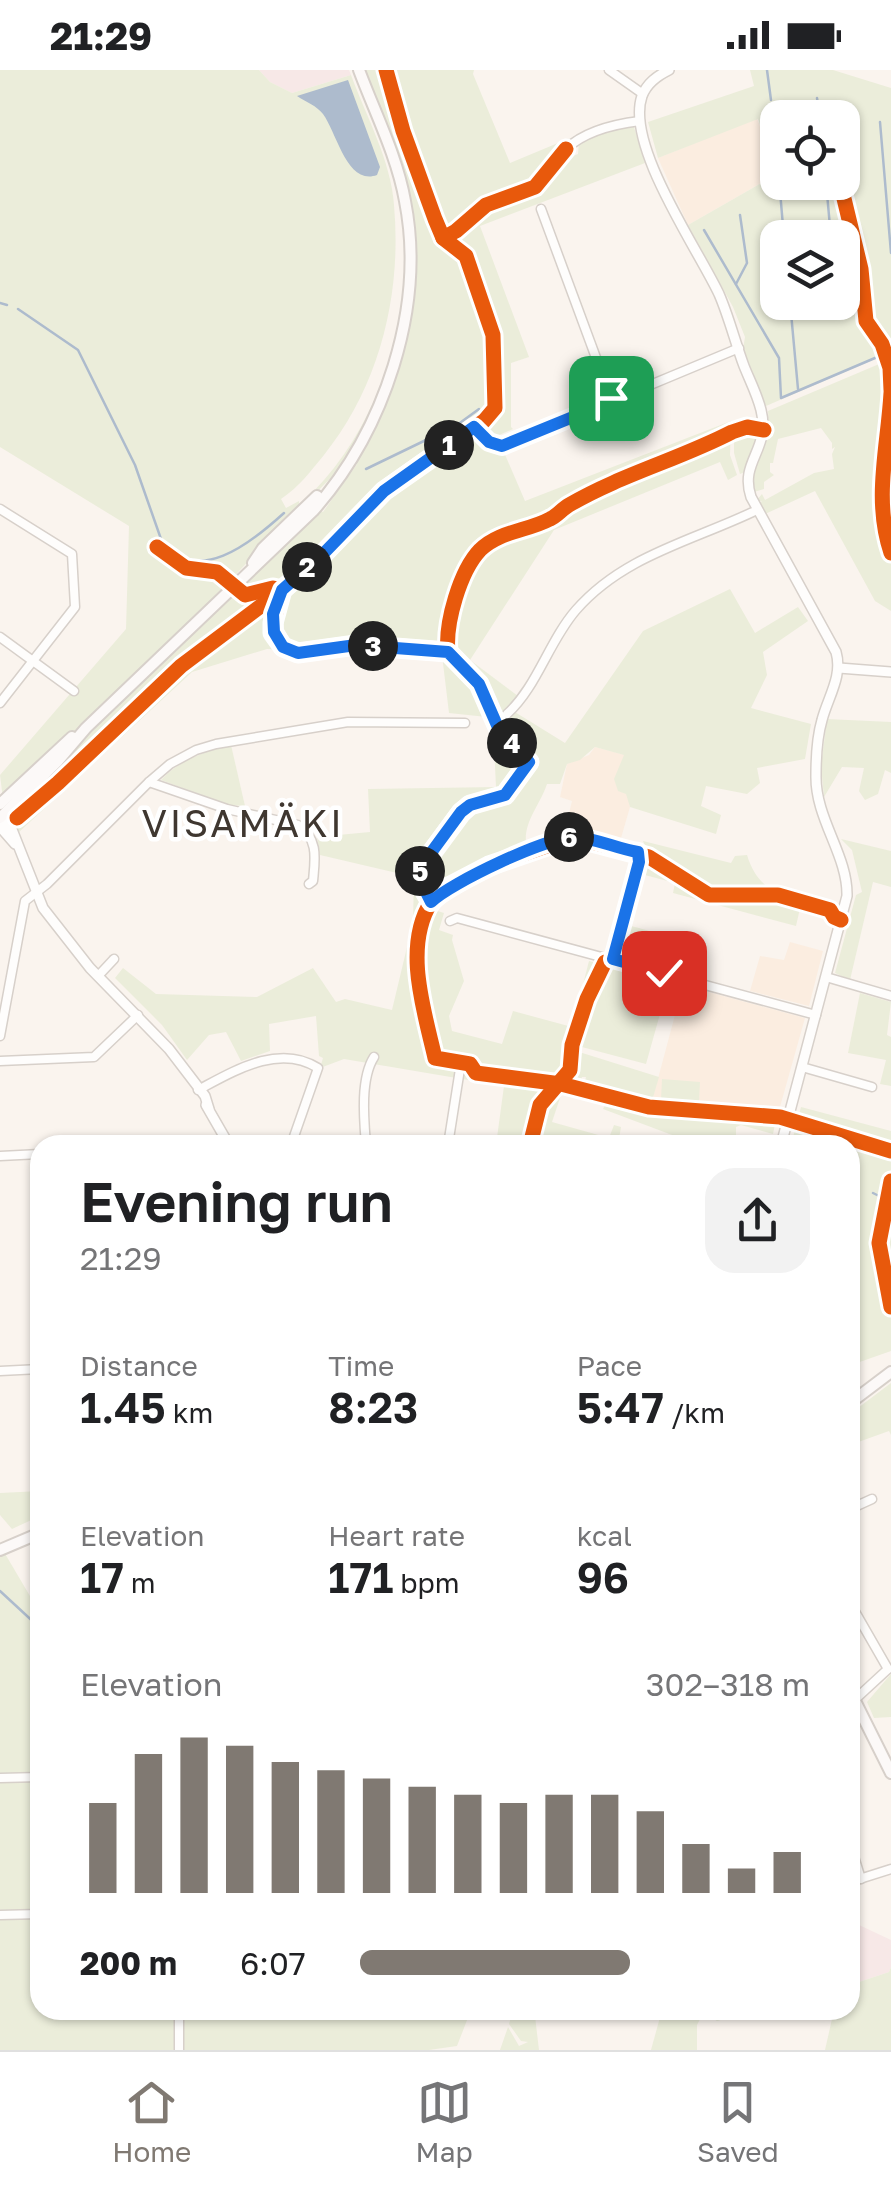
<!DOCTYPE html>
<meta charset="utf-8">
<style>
body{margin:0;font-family:"Golos Text",sans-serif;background:#f2f2f2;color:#202124;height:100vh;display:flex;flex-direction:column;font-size:38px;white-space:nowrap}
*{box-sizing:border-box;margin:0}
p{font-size:32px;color:#757577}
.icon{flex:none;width:55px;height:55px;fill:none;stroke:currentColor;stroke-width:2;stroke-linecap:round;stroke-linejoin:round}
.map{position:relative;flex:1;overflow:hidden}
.side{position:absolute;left:30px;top:1065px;width:830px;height:885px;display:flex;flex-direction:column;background:#fff;border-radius:30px;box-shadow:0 2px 8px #0004}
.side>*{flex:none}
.fabs{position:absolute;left:760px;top:30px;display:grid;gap:20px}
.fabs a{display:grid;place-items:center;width:100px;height:100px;border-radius:20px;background:#fff;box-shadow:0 2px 8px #0004;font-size:50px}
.pin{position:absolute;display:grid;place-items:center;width:85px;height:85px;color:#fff;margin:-42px;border-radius:20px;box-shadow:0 5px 15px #0006}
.km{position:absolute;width:50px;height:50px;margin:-25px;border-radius:50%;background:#222;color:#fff;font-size:28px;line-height:50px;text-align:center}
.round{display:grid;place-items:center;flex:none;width:105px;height:105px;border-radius:30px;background:#f2f2f2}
.headline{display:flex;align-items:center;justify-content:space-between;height:170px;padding:0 50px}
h1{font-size:55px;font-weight:600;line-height:75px}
.stats{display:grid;grid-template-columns:repeat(3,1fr);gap:15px;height:170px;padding:10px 50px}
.stats div{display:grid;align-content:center}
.stats b{font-size:42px;font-weight:600}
.stats small{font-size:28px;font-weight:400}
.stats p{font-size:28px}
.chart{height:280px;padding:20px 50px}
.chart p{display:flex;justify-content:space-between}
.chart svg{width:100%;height:180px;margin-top:10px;stroke:#807972;stroke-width:6}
ul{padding:0 50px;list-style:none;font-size:32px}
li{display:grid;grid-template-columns:160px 120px 1fr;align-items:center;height:75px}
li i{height:25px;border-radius:12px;background:#807972}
.status{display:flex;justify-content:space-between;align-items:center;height:70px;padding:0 50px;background:#fff;direction:ltr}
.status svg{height:28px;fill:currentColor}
.dock{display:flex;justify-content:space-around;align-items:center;height:140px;border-top:2px solid #e0e0e0;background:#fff;font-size:28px;color:#757577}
.dock a{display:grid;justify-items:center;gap:5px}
.dock .on{color:#807972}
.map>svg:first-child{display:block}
.built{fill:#fbede0}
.industrial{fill:#f7e8e7}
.green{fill:#ebedda;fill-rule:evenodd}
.water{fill:#adbbcd}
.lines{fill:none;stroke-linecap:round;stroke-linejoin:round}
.stream{stroke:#adbbcd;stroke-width:2.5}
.minor-casing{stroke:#d7d0ca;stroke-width:11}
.tertiary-casing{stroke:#d7d0ca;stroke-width:12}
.secondary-casing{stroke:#d7d0ca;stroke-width:14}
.minor{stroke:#fefdfc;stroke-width:8}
.tertiary{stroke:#fefdfc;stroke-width:9}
.secondary{stroke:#fcf9f8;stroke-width:10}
.cycleway-casing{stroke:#fff;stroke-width:21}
.cycleway{stroke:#e8590c;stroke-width:15}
.route-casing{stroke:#fff;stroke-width:20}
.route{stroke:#1a73e8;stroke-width:12}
.labels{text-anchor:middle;stroke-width:9;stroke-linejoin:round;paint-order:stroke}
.neighbourhood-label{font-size:38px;letter-spacing:2.5px;fill:#3f3730;stroke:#fff}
</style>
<div class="status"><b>21:29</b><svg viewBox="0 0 49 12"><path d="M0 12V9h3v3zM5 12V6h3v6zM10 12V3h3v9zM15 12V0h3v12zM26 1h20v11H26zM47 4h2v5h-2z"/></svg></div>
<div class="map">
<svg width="891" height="1980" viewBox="0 0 891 1980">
<rect width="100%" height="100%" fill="#faf4ee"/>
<g class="built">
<polygon points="757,48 777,104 688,155 658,88"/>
<polygon points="595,677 625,685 622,693 630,737 619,775 565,760 572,731 560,727 567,694 589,685"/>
<polygon points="790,872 823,881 809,936 750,921 760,886 784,890"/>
<polygon points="683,915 805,948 778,1044 712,1034 652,1031"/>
</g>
<g class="industrial">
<polygon points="259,0 349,0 351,5 292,23 270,12"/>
<polygon points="852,1842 857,1854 891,1870 891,1897 889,1902 850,1915"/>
</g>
<g class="green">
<path d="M0 0H259L270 12 292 23 351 5C366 46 391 91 394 135 402 224 380 315 324 385 310 402 299 417 281 429L286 438 299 431V437L211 531 3 729 0 705 126 559 129 456 0 377Z"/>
<path d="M353 0H356C370 38 388 76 398 116 423 207 394 318 342 395 334 406 325 413 316 423L314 421C385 348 418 230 399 130 391 86 369 42 353 0Z"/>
<path d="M364 0H474L473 4 510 93 558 73 565 89 578 84 579 72 613 58 633 54 645 93 480 156 529 287 511 293V357L513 359 497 366 525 431 731 351 730 385 737 405 728 410 720 392 554 460 470 590 518 626 510 639 565 673 643 561 730 519 755 563 798 537 808 551 763 582 767 605 751 638 811 654 805 689 757 698 760 713 747 724 706 716 701 736 721 745 716 764 630 737 626 724 618 721 614 709 624 685 595 677 580 690 567 694 560 714H547C539 738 521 753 527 780L563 767 565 760 572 762 570 769 435 828 431 839 444 843 439 860 453 865 452 870 464 911 449 946 452 961 502 974 513 941 572 957 589 891 640 904 638 938 660 944 646 994 578 976 576 981 659 1007 652 1031 637 1032 583 1018 586 1007H582L579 1017 565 1013 552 1052 609 1068 614 1055 621 1057 618 1075H496L504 1016 344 989 320 998 323 988 319 986 316 946 269 954 270 981 241 991 226 962 209 965 187 990 162 955 115 908 123 898 156 924 257 927 313 898 336 932 345 929 392 940 413 852 414 807 320 785 317 767 370 762 368 719 496 717 493 655 487 647 449 643 442 585 267 579 192 602 18 763C12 738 38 722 54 706L52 703 85 662 317 439 323 442 357 394 355 392 359 381 399 286 412 148Z"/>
<path d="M750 0H833L891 18V282L766 336 743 279 745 267 733 237 688 155 777 104 758 49 658 88 648 52 754 16ZM778 48H842V112H778ZM778 168H842V232H778Z"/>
<polygon points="891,289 891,541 875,531 815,421 763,445 759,433 762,431 756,431 762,424 765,430 814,403 834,399 832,384 835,377 832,379 832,373 821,358 778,369 773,393 770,393 770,402 774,405 764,412 764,419 754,422 751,408 769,364 768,341"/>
<polygon points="747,359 760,361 745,402 740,404 734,383 734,364"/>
<polygon points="827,649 891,652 891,703 885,700 878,724 865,730 859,721 864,698 842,697 824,727 821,696"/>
<path d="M231 675 245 736 228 735 161 710C181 689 203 682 231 675Z"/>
<polygon points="841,769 891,781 891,817 873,812 850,910 835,903 856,825 862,822 852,780"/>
<path d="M643 771 731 793 735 786 747 785C756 815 774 823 801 834L796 856 673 823 675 813 641 804 646 778Z"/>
<path d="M631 856C651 861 663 863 675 882L670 901 626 889 623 883Z"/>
<polygon points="860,923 891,932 887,965 891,967 891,1016 880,1014 886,990 848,983"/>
<polygon points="662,1009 700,1012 699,1031 661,1029"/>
<polygon points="605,1035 647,1046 768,1050 775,1054 773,1064 741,1055 736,1057 736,1075 715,1072 713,1075 687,1075 688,1071 603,1039"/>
<polygon points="801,1037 891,1061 891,1281 854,1294 850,1301 850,1075 791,1075"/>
<polygon points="891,1313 891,1365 889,1361 850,1375 850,1344"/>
<polygon points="40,1421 40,1446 12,1459 0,1445 0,1423"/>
<polygon points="4,1482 40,1543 40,1940 471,1940 457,1976 429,1980 0,1980 0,1484"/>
<polygon points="891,1604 891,1647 874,1648 867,1632"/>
<polygon points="891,1897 891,1980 825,1980 832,1949 829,1940 850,1940 850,1915 889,1902"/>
<polygon points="513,1940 541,1940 535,1946 539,1980 500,1980 508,1957 519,1976 528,1972 521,1971 509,1954"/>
<polygon points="662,1940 756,1940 717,1951 704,1941 697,1955 697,1980 651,1980"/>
</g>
<path class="water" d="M348 10 380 97 377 105C347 116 337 63 323 44 317 36 306 32 297 26Z"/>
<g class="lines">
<g class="stream">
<polyline points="767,0 771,30"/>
<polyline points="817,28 820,48"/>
<polyline points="772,37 778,93"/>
<polyline points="880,52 891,183"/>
<polyline points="826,112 831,168"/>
<polyline points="780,121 784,168"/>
<polyline points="704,160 779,288 781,328 882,285"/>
<polyline points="736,214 747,193 740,145"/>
<polyline points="790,232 798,319"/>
<polyline points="837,232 838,245"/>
<polyline points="0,233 7,235"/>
<path d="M18 239 78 280 135 395 161 469C196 518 251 473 284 443"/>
<polyline points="889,283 891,282"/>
<polyline points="366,399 457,355 479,339"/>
<polyline points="873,1123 883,1128"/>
<polyline points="0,1521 40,1558"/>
</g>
<g class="minor-casing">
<g id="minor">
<polyline points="609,0 643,24"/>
<path d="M566 79C585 61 615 54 640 51"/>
<polyline points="541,139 612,331"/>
<polyline points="511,373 739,278"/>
<polyline points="0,439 72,484 75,537 0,633"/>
<polyline points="0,567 74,621"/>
<path d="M507 644C537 617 549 571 576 540 624 485 693 471 757 440"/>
<path d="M149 712 227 739 298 755C319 769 315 789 313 811L309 814"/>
<polyline points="450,851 457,848 816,945"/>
<polyline points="613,889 639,792 638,782"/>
<polyline points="99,905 114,889"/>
<polyline points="826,907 891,926"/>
<polyline points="0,966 25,831 47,814 149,712 170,694 196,680 216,674 348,652 465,653"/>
<polyline points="0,991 94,987 138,945"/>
<polyline points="802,997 872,1017"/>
<path d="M198 1020C234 1001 279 973 318 998L291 1075"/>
<path d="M366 1075C364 1050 360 1009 374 987"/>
<polyline points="448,1075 460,999"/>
<polyline points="0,1086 40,1084"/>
<polyline points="0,1301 40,1299"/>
<polyline points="850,1439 872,1429"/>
<polyline points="850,1533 888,1599"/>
<polyline points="850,1634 888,1599"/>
<polyline points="0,1708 40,1707"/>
<polyline points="850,1774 861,1809"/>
<polyline points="850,1812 891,1799"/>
<polyline points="0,1845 40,1844"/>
<polyline points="179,1980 179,1940"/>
</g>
</g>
<g class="tertiary-casing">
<g id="tertiary">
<path d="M669 0C657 6 647 13 642 26 625 75 698 179 719 224 729 247 735 272 744 296 750 311 757 324 761 340 771 380 739 391 751 427L836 582C843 606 828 627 822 650 817 667 816 687 816 705 815 749 848 785 847 826L781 1075"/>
<polyline points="839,598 891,602"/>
<polyline points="1,747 11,757 43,838 90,898 169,979 205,1026 209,1039"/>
<polyline points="0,757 15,774"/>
<polyline points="206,1035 229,1075"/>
</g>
</g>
<g class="secondary-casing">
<g id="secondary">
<polyline points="253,493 263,478 317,426"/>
<polyline points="0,734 72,667"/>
<path d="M0 748 57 692 86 658 313 441C384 361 426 238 405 131 397 86 375 43 359 0"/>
<polyline points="850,1333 891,1302"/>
<polyline points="0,1480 40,1463"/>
<polyline points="850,1621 891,1703"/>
</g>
</g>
<use href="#minor" class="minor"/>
<use href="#tertiary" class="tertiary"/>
<use href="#secondary" class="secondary"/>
<g class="cycleway-casing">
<g id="cycleway">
<polyline points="840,112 861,199 866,251 882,274 890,298 891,320"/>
<polyline points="443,168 456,161 486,135 535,117 566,79"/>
<path d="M891 323C888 377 873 429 891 483"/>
<path d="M157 477 186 498 217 502 245 525 273 518 282 520 273 553V563L283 577 298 583 356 575 448 582 479 614 500 662 529 692 505 725 470 735 461 743 419 800 423 818 431 832C403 877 424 940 435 988L470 994 476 1003 561 1014 649 1037 780 1047 891 1081"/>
<path d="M448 582C445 553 460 501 480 480 499 461 528 461 550 449 557 446 562 439 569 435 620 405 680 389 732 362L747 357 764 360"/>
<polyline points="17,748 58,713 181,596 282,520 325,482 384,421 484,351 495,338 493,265 466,186 443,168 435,149 403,61 386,0"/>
<polyline points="431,832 443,820 489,796 573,767 649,787 709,825 778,825 830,840 834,847 841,850"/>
<polyline points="530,1075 540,1035 570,1000 572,975 587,929 605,892"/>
<polyline points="891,1111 879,1173 891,1237"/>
</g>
</g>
<use href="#cycleway" class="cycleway"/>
</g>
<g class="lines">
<g class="route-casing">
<path id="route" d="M611 328 612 331 502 376 489 372 474 357 467 362 384 421 325 482 282 520 273 544 274 562 283 577 298 583 356 575 448 582 479 614 500 662 529 692 505 725 470 735 461 742 425 791 420 800 421 812 431 832C450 813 549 766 575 767 596 768 617 779 638 782L639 792 613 889 664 903"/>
</g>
<use href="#route" class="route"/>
</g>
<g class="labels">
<g class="neighbourhood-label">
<text x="243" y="767">VISAMÄKI</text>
</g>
</g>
</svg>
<div class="fabs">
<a><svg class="icon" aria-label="locate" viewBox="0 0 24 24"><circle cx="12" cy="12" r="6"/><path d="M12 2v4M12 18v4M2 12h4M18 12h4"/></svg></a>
<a><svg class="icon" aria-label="layers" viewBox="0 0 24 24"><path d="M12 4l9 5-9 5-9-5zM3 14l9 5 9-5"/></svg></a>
</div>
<div class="pin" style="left:611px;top:328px;background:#1e9e55"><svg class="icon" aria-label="arrive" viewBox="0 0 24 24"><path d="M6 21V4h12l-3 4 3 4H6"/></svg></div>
<div class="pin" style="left:664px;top:903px;background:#d93025"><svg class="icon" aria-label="check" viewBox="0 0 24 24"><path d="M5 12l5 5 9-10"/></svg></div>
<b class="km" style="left:449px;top:375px">1</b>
<b class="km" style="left:307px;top:497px">2</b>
<b class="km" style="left:373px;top:576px">3</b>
<b class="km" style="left:512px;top:673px">4</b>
<b class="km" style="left:420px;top:801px">5</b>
<b class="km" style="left:569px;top:767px">6</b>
<section class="side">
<div class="headline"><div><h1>Evening run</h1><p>21:29</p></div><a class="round"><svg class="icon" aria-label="share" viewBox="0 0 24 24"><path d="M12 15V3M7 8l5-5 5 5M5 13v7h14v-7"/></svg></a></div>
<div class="stats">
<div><p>Distance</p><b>1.45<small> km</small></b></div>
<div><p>Time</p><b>8:23</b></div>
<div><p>Pace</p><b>5:47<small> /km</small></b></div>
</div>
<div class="stats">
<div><p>Elevation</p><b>17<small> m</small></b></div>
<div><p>Heart rate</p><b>171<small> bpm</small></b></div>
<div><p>kcal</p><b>96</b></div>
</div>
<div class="chart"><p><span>Elevation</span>302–318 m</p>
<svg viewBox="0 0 160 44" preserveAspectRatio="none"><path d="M5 44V22M15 44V10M25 44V6M35 44V8M45 44V12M55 44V14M65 44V16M75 44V18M85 44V20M95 44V22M105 44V20M115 44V20M125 44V24M135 44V32M145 44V38M155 44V34"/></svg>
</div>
<ul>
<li><b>200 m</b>6:07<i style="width:60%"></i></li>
</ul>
</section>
</div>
<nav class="dock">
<a class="on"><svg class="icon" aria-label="home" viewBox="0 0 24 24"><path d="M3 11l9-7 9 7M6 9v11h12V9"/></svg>Home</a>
<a><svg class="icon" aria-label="map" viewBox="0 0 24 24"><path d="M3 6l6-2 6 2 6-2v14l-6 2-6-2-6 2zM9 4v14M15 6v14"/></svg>Map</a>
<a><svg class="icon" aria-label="saved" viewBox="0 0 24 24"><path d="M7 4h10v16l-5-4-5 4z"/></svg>Saved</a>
</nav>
